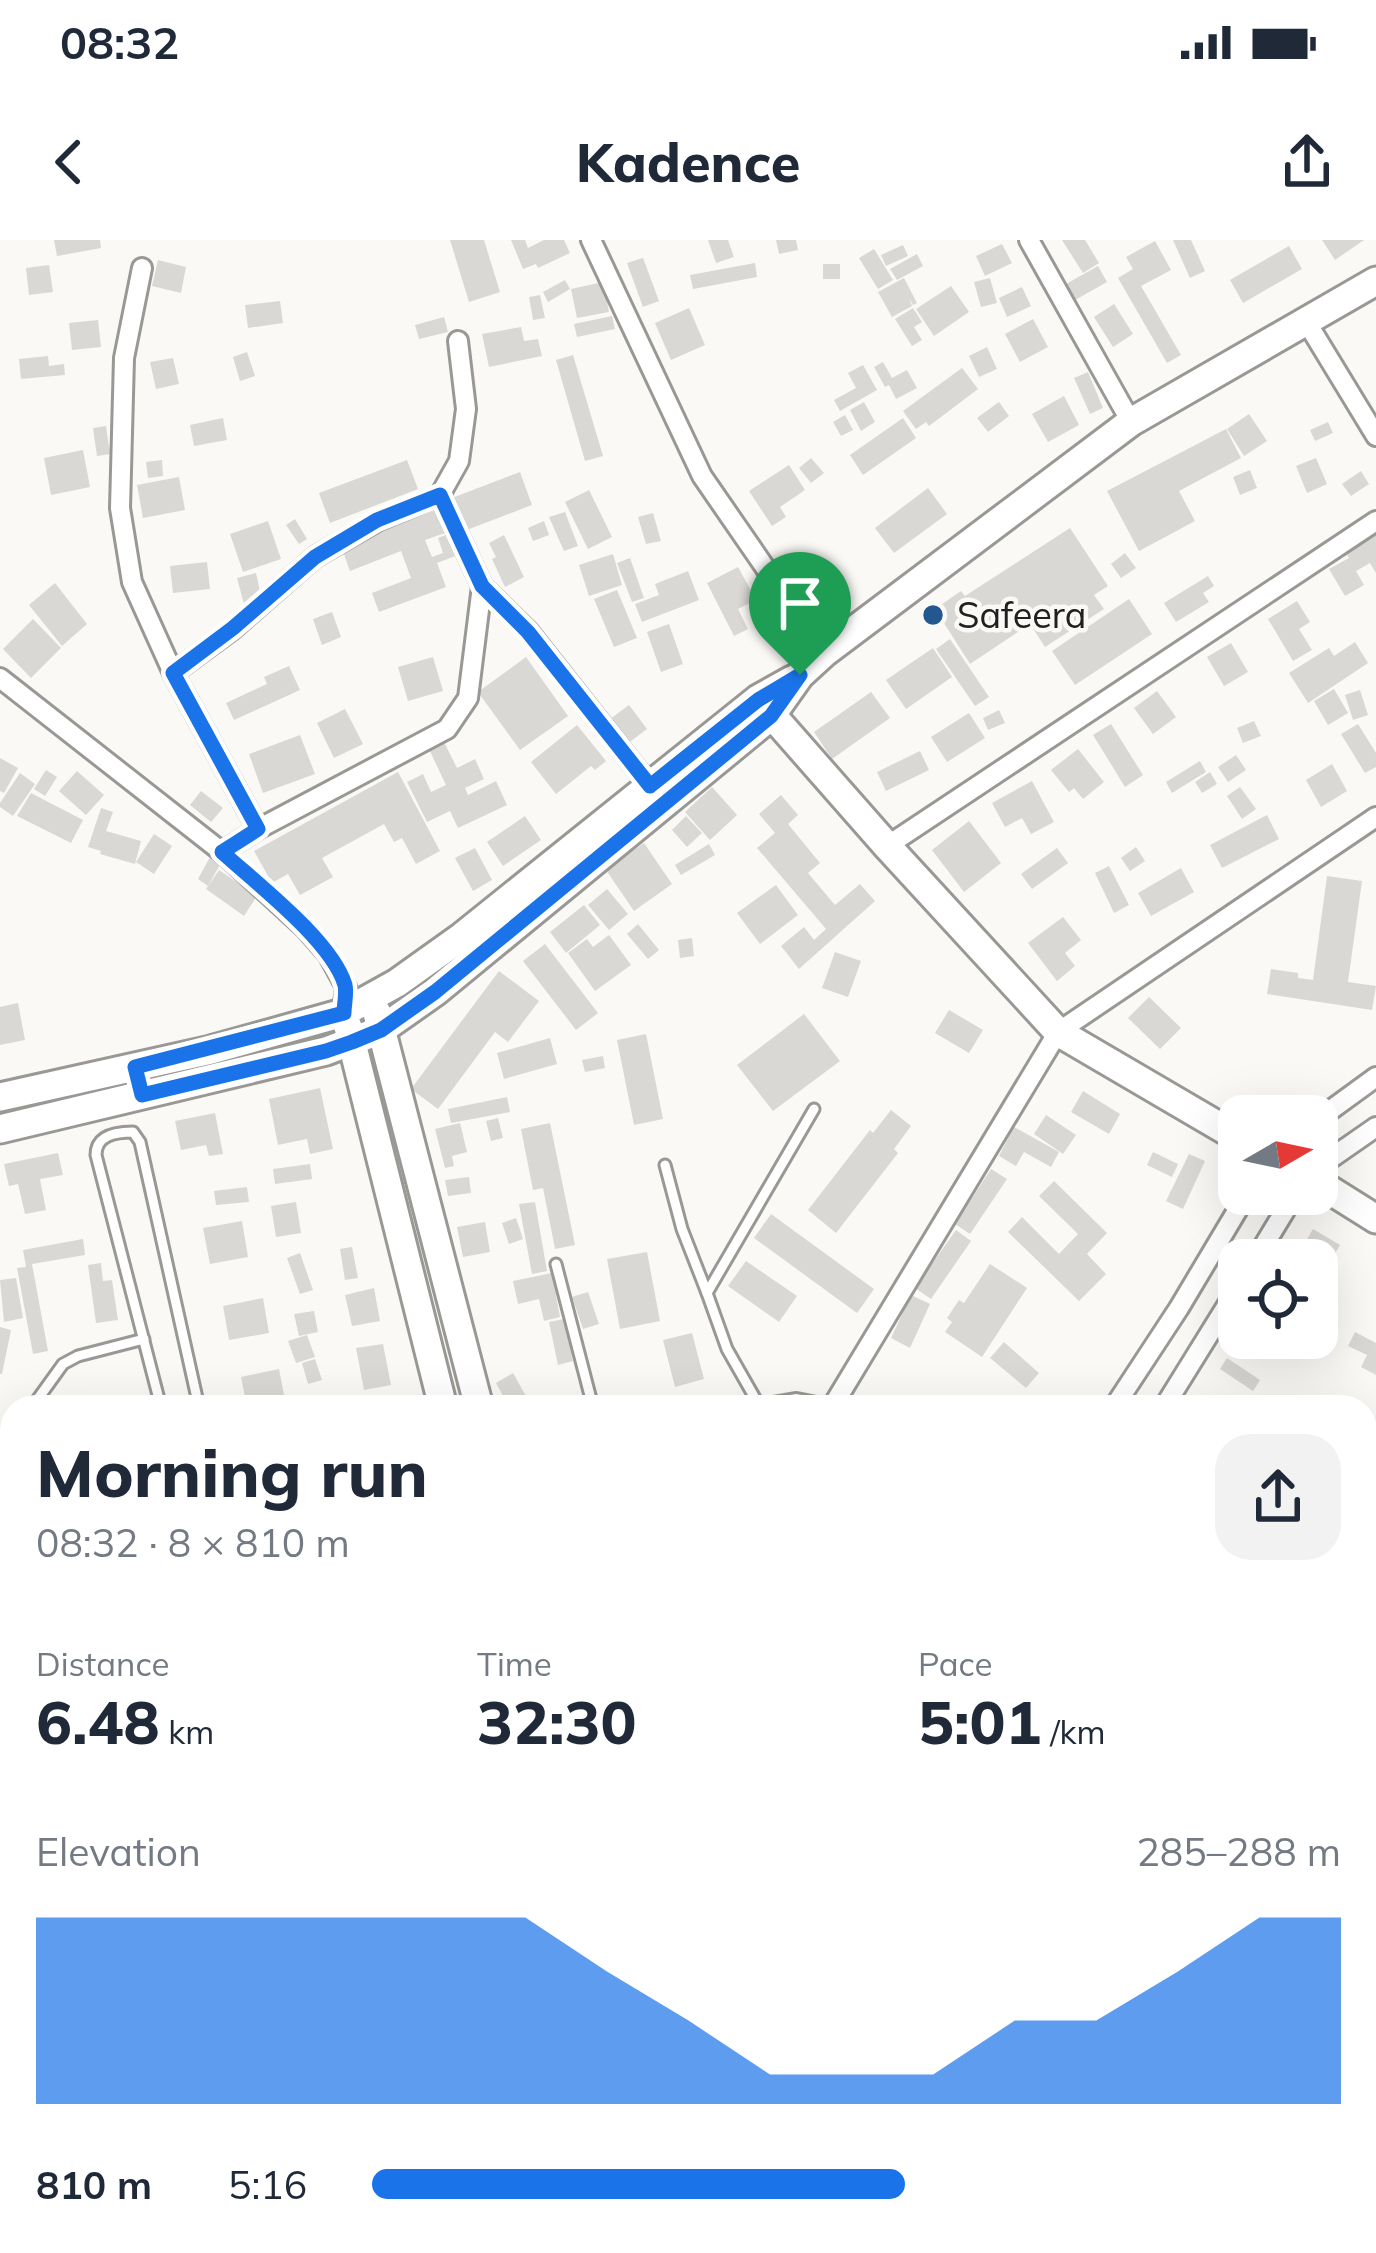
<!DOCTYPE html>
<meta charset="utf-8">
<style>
body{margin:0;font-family:Mulish,sans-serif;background:#f2f2f3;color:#1f2937;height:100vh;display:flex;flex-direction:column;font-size:45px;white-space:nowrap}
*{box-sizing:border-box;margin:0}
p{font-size:39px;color:#747a83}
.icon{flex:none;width:66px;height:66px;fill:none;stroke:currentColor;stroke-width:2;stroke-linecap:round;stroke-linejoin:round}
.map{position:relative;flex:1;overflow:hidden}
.side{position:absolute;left:0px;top:1155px;width:1377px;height:858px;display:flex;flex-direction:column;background:#fff;border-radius:36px 36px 0 0;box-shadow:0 12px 48px #0002}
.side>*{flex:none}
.needle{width:78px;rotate:81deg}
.buttons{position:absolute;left:1218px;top:855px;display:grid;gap:24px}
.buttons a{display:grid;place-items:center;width:120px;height:120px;border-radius:24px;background:#fff;box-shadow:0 12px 48px #0002;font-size:60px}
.pin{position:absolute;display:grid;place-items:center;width:102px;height:102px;color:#fff;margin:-123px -51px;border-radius:50% 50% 50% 0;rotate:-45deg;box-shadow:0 0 12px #0007}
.pin .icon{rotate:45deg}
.round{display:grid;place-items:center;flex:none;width:126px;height:126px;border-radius:36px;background:#f2f2f3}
.head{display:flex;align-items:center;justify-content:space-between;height:204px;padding:0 36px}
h1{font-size:66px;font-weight:800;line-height:90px}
.figures{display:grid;grid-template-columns:repeat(3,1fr);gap:18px;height:204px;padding:12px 36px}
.figures div{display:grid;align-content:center}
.figures b{font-size:60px;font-weight:800}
.figures small{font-size:33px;font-weight:400}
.figures p{font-size:33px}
.chart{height:336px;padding:24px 36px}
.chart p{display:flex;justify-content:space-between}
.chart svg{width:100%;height:216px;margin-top:12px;fill:#1a73e8;opacity:.7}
ul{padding:0 36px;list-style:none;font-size:39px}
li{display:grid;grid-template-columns:192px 144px 1fr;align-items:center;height:90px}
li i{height:30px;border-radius:15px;background:#1a73e8}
.status{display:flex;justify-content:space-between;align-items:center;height:84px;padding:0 60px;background:#fff;direction:ltr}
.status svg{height:33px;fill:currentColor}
header{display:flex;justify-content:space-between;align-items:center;height:156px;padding:0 36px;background:#fff;font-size:54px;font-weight:800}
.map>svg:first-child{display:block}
.building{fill:#dad8d5}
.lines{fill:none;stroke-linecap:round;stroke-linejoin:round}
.lane-casing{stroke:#999895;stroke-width:15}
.street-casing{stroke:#999895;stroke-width:24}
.secondary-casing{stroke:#999895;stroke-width:33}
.lane{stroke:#fff;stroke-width:9}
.street{stroke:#fff;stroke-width:18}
.secondary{stroke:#fff;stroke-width:27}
.route-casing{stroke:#fff;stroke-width:24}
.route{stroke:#1a73e8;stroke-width:15}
.poi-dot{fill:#235790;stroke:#fbf9f6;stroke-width:4.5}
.labels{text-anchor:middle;stroke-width:9;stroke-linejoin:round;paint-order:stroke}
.poi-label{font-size:36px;fill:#212020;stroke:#fbf9f6;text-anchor:start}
</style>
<div class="status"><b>08:32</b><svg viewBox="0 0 49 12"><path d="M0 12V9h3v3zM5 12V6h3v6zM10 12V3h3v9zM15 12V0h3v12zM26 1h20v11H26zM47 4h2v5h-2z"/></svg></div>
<header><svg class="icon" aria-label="back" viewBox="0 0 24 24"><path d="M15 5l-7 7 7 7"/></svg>Kadence<svg class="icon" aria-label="share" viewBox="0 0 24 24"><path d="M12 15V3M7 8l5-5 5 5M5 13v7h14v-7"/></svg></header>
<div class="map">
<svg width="1376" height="2013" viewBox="0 0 1376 2013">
<rect width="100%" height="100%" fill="#fbf9f6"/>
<g class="building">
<polygon points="54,0 100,0 101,8 57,16"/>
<polygon points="450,0 484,0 500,52 469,62"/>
<polygon points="511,0 525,0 528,8 544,0 564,0 570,13 538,28 536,24 523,29"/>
<polygon points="708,0 728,0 734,17 716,23"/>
<polygon points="776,0 796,0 798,10 779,14"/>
<polygon points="1062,0 1085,0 1099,23 1083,33"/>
<polygon points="1173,0 1191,0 1205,31 1190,38"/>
<polygon points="1322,0 1364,0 1335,20"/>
<polygon points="1155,1 1171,30 1141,46 1181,115 1167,123 1118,38 1133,29 1126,17"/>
<polygon points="1002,4 1012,23 985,36 976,16"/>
<polygon points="903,5 908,16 886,26 881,15"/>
<polygon points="1289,6 1302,29 1243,63 1230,40"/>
<polygon points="874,9 893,40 878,49 859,18"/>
<polygon points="917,14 923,26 897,40 890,29"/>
<polygon points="643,18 659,61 643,67 627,23"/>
<polygon points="158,20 186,27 181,53 152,46"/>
<polygon points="755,23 757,37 693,49 690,35"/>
<rect x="823" y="24" width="17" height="15"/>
<polygon points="49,25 53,52 29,55 26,28"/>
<polygon points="1098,26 1107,42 1068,64 1059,48"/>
<polygon points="904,38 917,63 913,65 909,58 912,66 892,77 878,52"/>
<polygon points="990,38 997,63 981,67 974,42"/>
<polygon points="565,40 570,49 548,62 543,52"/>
<polygon points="603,42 609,72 577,78 571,49"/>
<polygon points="951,46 969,72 934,96 916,69"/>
<polygon points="1022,47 1031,66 1007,77 999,58"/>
<polygon points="540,55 545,78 533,80 529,57"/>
<polygon points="280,61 283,83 248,88 245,65"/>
<polygon points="1114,64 1133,94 1113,107 1094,77"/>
<polygon points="689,68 705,105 671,120 655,83"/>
<polygon points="913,68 922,82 914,87 922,100 912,106 895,79"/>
<polygon points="612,76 615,89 577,97 574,84"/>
<polygon points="444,77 448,92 419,99 415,85"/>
<polygon points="1033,79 1048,107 1020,122 1005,94"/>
<polygon points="98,80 101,107 72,110 69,83"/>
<polygon points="521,87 524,101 538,99 542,116 489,127 482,94"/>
<polygon points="987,107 997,129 979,137 969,116"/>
<polygon points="247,112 255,136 240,141 233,117"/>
<polygon points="573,115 603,216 585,221 556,120"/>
<polygon points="48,116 49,126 64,124 65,135 21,139 19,119"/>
<polygon points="173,118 179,144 156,149 150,122"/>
<polygon points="883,122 892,138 907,130 917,148 896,159 889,145 885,147 874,127"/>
<polygon points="863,125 877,150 840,171 834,160 856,148 848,133"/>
<polygon points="962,128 978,149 929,186 926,182 916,189 903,171"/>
<polygon points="1088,132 1103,168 1090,174 1074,138"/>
<polygon points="1064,156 1079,185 1048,202 1032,174"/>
<polygon points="864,162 875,182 861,191 850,170"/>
<polygon points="999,162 1009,176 988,192 977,178"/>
<polygon points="1249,174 1267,201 1244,216 1227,189"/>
<polygon points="845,175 853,190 841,196 833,182"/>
<polygon points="223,178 227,200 194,206 190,185"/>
<polygon points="903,178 916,198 863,235 850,215"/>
<polygon points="1328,182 1333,193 1315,201 1310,190"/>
<polygon points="106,186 110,214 97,216 93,188"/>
<polygon points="1226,189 1241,218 1179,251 1195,281 1139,311 1107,251"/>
<polygon points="83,210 90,247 51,255 44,218"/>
<polygon points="811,218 824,233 811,243 799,228"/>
<polygon points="1316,218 1327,244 1307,253 1296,226"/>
<polygon points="162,220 163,236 148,238 146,222"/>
<polygon points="407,220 418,249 330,283 319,253"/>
<polygon points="789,225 805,250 780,267 786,277 772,286 749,251"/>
<polygon points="1250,230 1257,248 1240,255 1233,237"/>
<polygon points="1361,231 1369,244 1351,256 1342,244"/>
<polygon points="520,232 532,265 464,291 452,258"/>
<polygon points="179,237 185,270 143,278 137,245"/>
<polygon points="928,248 947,274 894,313 875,288"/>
<polygon points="589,250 612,297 588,309 565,262"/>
<polygon points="439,269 448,292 425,300 432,317 443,313 438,298 451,293 458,315 437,323 446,347 379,372 372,353 411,338 401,311 350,331 341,306"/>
<polygon points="565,272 578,306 564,311 549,277"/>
<polygon points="653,273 661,301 646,304 638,277"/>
<polygon points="295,279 307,299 299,304 286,285"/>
<polygon points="268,281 281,319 243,332 230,294"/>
<polygon points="544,281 549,295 533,301 528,288"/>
<polygon points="1070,288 1108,346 1094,355 1104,369 1045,407 1030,384 970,424 935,369 961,351 965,356"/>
<polygon points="1376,292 1376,333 1370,323 1356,331 1364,345 1345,356 1329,329 1349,318 1345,311"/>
<polygon points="504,295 524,337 505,347 492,319 496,317 489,303"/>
<polygon points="1125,313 1136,328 1121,338 1111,324"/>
<polygon points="613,314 622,345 589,356 579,325"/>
<polygon points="630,318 644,358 632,362 617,323"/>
<polygon points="207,322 210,349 173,353 170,326"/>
<polygon points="738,327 756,360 738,369 748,389 734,396 707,343"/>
<polygon points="688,331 699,360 642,382 635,364 659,355 655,344"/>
<polygon points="256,333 262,360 244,364 237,338"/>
<polygon points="1208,336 1214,346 1203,353 1209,362 1176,382 1164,363"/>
<polygon points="55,343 87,384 62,406 29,365"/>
<polygon points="617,350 637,398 614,407 594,359"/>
<polygon points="1129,359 1152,394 1075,445 1052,411"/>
<polygon points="1297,361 1310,382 1299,389 1312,410 1293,421 1268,379"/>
<polygon points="332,372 341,397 322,405 313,379"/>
<polygon points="33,379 61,408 31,438 3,409"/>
<polygon points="669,384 683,424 661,432 647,392"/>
<polygon points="950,399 989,457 975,466 936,409"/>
<polygon points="1355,402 1368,423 1308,463 1289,433 1329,408 1334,416"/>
<polygon points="1231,403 1248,432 1224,446 1207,417"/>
<polygon points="933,408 952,437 906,469 886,440"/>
<polygon points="433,417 443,451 408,461 398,427"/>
<polygon points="526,417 568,476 520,510 478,452"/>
<polygon points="289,426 300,450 234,480 226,463 267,444 264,437"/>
<polygon points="1334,449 1348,473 1328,485 1314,461"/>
<polygon points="1360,450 1368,475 1353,480 1345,455"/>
<polygon points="1157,451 1176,477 1153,494 1134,468"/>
<polygon points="871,452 890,478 832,519 814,492"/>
<polygon points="629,465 647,489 627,504 609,480"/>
<polygon points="345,469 363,504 334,518 317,483"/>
<polygon points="999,470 1005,483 988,490 983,478"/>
<polygon points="969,473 985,498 947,522 931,497"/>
<polygon points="1254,481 1261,496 1243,503 1237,488"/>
<polygon points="1111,484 1143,535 1125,547 1093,495"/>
<polygon points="1358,484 1376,513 1376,527 1365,533 1341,494"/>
<polygon points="577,485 606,521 595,530 591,526 556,554 531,522"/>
<polygon points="300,495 315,534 263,553 249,514"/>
<polygon points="443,500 457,528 475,519 484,539 465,548 468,555 496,541 507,565 458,588 450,571 427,582 407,542 423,534 431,552 446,545 428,507"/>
<polygon points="1078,509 1104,542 1083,559 1074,548 1069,552 1051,530"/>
<polygon points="920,511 929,530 886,551 877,532"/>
<polygon points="1236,515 1246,530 1228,542 1218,527"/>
<polygon points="0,518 18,528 4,553 0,551"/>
<polygon points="1200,521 1206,532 1172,553 1166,542"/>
<polygon points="1332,524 1347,551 1321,567 1306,540"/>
<polygon points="46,530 57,537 45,556 34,549"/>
<polygon points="77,531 104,555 86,575 59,551"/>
<polygon points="398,532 440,611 416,624 402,598 394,602 384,584 322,618 333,637 300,655 288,634 272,643 254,611"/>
<polygon points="1210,532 1217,544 1202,553 1195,542"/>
<polygon points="20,533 35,544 13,576 0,567 0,563"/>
<polygon points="1032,541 1054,582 1031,594 1022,578 1005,587 992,563"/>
<polygon points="712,547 737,575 710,600 685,572"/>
<polygon points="1240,547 1256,569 1242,579 1227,556"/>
<polygon points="201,551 223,568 211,582 190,565"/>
<polygon points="31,553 83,580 71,603 17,576"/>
<polygon points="781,555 798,575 788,584 820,623 808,633 835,665 860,644 875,661 799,729 781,706 804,687 814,700 826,689 757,608 775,593 759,574"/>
<polygon points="101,568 113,572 106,591 141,601 135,624 100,614 101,611 88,607"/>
<polygon points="1267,575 1279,599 1222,628 1210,605"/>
<polygon points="525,576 541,600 503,626 487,602"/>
<polygon points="686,576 702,593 687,607 672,590"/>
<polygon points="969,581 1001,623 964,652 932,610"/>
<polygon points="154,594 172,606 154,634 136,622"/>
<polygon points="644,603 672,644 634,671 606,630"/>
<polygon points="709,604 715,615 681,635 675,625"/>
<polygon points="1136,607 1145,621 1130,631 1121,618"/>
<polygon points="475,608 492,640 473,651 455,618"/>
<polygon points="1057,608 1068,623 1032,649 1021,634"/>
<polygon points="210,617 221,623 208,646 198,639"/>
<polygon points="1109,626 1129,665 1114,673 1095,633"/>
<polygon points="1181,628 1194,652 1151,676 1138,653"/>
<polygon points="219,630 257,656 244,676 206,649"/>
<polygon points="1327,636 1362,641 1348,742 1376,746 1372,770 1267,754 1271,729 1298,733 1298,738 1313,740"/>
<polygon points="776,645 798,675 760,704 737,673"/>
<polygon points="607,649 628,674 609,690 588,665"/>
<polygon points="584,665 600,685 566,713 550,692"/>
<polygon points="1063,677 1081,700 1065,713 1075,726 1057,741 1028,703"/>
<polygon points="638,684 659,710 648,719 627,694"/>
<polygon points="609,695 631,725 595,751 568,713 587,699 593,707"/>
<polygon points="692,698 694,716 680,718 678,700"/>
<polygon points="545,704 598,773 576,790 523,721"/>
<polygon points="835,712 861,721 848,757 822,748"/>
<polygon points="499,731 539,761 508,802 495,792 438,869 411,849"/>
<polygon points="1149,757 1181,788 1160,809 1128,778"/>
<polygon points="18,763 25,800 0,805 0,767"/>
<polygon points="949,770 983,790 969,813 935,793"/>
<polygon points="804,774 840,821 773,871 737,825"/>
<polygon points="646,794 663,879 634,885 617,800"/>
<polygon points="550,798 557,824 504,839 497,813"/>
<polygon points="603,816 605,828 585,832 582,820"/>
<polygon points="320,848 333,909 310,914 307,899 278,905 269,859"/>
<polygon points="1083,851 1120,874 1109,894 1071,872"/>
<polygon points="507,857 510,872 451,883 448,869"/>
<polygon points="891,870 911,886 894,909 898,913 836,993 808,970 870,890 873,893"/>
<polygon points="215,873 223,914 209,916 206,905 181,910 175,881"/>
<polygon points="1046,875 1076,895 1063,914 1034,894"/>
<polygon points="498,878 503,898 491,901 486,881"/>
<polygon points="460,883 467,912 452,916 454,926 445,928 435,889"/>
<polygon points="550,883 575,1005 555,1009 543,948 533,950 521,889"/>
<polygon points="1014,887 1059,912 1051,927 1024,912 1016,926 999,916"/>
<polygon points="1153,912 1178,924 1172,937 1147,925"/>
<polygon points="58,913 63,935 40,939 46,970 25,974 18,944 9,946 4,924"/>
<polygon points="1189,914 1205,921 1183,969 1166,961"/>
<polygon points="310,924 312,939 275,944 273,929"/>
<polygon points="991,929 1007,939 970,994 955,984"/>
<polygon points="469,937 471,953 448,956 445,940"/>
<polygon points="1054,941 1107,993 1087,1014 1106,1034 1079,1061 1008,992 1022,977 1059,1014 1078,994 1039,956"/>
<polygon points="247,947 249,962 216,965 214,951"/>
<polygon points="296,962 301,993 276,997 271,966"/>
<polygon points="535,962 547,1031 532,1034 519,964"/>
<polygon points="771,974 874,1049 857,1073 754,998"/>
<polygon points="516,978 523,999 509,1004 502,983"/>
<polygon points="242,981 248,1017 210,1024 203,988"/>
<polygon points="485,982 490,1012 463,1017 457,987"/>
<polygon points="1313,989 1340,1005 1317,1044 1317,1020 1295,1020"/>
<polygon points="956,990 971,1001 931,1059 915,1048"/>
<polygon points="83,999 85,1015 32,1024 48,1111 33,1114 17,1028 26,1027 23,1010"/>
<polygon points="352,1007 358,1038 345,1040 340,1009"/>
<polygon points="647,1012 660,1081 620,1089 607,1019"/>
<polygon points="300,1013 313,1050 300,1054 287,1018"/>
<polygon points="746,1021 797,1056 779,1082 728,1046"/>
<polygon points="101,1023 103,1041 112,1040 118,1080 96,1083 88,1025"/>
<polygon points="990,1024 1027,1048 982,1117 945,1092 952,1082 947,1078 959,1060 964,1063"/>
<polygon points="552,1033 560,1077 544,1081 539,1059 518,1064 513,1041"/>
<polygon points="16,1038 23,1078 4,1082 0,1040"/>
<polygon points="374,1048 380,1081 352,1086 345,1055"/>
<polygon points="588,1052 599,1084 583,1089 572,1057"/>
<polygon points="911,1055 930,1064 910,1108 891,1098"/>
<polygon points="263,1058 269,1093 229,1100 223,1066"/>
<polygon points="314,1071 318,1092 299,1096 294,1074"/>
<polygon points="564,1079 573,1121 558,1125 549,1082"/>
<polygon points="0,1087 11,1090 2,1134 0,1134"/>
<polygon points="1355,1092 1376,1103 1376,1135 1361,1127 1367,1115 1348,1106"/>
<polygon points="692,1093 704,1139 675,1147 663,1100"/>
<polygon points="307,1095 315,1117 296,1123 288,1101"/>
<polygon points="1302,1098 1332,1102 1328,1114 1300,1106"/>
<polygon points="1004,1102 1039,1133 1026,1148 990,1118"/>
<polygon points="383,1104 391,1145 364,1150 356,1108"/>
<polygon points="1227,1118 1260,1140 1253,1151 1220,1129"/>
<polygon points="315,1119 322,1140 308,1144 302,1123"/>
<polygon points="279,1129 286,1165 247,1167 241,1137"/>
<polygon points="513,1133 532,1167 509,1167 496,1143"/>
<polygon points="8,1332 12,1335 12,1369 0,1389 9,1396 0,1408 0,1345"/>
<polygon points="4,1405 12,1409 12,1433 0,1427 0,1412"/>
<polygon points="4,1431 12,1435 10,1521 0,1516 0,1439"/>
<polygon points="1376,1464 1376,1504 1365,1498 1365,1482"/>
<polygon points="12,1672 12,1809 0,1812 0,1692"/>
<polygon points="12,1883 12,1928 0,1931 0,1885"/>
<polygon points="12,1967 12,2013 0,2013 0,2005 9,2003 3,1969"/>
<polygon points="80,2001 188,2001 190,2013 83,2013"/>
<polygon points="970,2001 1030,2001 1029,2013 968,2013"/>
<polygon points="1064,2001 1160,2001 1163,2013 1109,2013 1108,2008 1088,2013 1067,2013"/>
<polygon points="1184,2001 1211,2001 1214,2013 1190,2013"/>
</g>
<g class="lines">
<g class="lane-casing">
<g id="lane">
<polyline points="665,925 682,989 707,1053"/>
<polyline points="556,1024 593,1167"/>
<polyline points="32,1167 63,1124 78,1116 144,1099"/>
<path d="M161 1167 96 915C96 895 116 892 133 892L140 902 199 1167"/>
<polyline points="760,1167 727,1109 707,1053 814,869"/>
<polyline points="0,1213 12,1196"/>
<polyline points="1365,1274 1376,1254"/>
</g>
</g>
<g class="street-casing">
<g id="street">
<polyline points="591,0 702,236 824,413"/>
<polyline points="1029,0 1131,182"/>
<polyline points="142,28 124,118 120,268 132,342 173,433 258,589"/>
<polyline points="1306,81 1376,196"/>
<polyline points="440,255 482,346 528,391 650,546"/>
<polyline points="173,433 233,389 315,317 377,281 440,255 459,221 466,169 458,101"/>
<polyline points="0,438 222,612 306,689 328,714 346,747 343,773"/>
<polyline points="887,606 1376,281"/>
<polyline points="222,612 258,589 447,489 468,458 482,346"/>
<polyline points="1317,880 1376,837"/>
<polyline points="1317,928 1376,887"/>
<polyline points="1255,1020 1295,954"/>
<polyline points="773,1167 796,1163 816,1167"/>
<polyline points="832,1167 1058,792 1376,577"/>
<polyline points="1114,1167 1179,1068 1247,954"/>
<polyline points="1164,1167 1239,1046"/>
<polyline points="1365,1410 1376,1392"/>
<polyline points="1365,1533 1376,1578"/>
<polyline points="0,1592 12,1569"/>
<polyline points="0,1657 12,1635"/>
<polyline points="0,1832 12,1829"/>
<path d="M334 2013C348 2010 361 2003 374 2013"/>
</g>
</g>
<g class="secondary-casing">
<g id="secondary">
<polyline points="763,465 887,606 1058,792 1239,898"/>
<polyline points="377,773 479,1167"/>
<polyline points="348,787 443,1167"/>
<polyline points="0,857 211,810 343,773 397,743 460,698 758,459 792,440"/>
<polyline points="0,889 326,811 381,790 435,752 771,476 800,435 824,413 1131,182 1376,41"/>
<polyline points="1317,942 1376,979"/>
<polyline points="482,2001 484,2013"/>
<polyline points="411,2013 452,2001"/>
<polyline points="833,2013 836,2001"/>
</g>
</g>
<use href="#lane" class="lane"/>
<use href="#street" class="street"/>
<use href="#secondary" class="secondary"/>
</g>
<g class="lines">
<g class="route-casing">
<path id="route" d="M440 255 482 346 528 392 650 546 758 460 800 435 771 476 435 752 381 790 352 802 326 811 142 855 135 827 344 773C344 765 347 753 345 745 332 701 256 643 222 612L258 589 173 433 233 388 315 317 377 280Z"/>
</g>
<use href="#route" class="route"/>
</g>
<circle class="poi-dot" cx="933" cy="375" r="12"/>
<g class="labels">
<g class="poi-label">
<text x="957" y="388">Safeera</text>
</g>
</g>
</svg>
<div class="buttons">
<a><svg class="needle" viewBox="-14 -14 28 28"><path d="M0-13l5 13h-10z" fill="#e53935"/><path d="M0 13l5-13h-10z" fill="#747a83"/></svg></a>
<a><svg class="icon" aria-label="locate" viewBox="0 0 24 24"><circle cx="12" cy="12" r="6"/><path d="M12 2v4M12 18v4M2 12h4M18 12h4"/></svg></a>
</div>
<div class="pin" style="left:800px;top:435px;background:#1e9e55"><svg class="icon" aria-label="arrive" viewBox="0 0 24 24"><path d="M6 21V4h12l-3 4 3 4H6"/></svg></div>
<section class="side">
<div class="head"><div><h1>Morning run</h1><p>08:32 · 8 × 810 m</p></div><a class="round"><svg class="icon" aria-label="share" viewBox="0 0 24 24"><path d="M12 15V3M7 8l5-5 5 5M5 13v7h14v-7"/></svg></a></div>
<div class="figures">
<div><p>Distance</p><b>6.48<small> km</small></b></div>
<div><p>Time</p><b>32:30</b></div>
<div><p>Pace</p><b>5:01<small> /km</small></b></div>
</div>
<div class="chart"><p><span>Elevation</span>285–288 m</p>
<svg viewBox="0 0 160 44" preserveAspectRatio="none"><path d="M0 44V6L10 6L20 6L30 6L40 6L50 6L60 6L70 17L80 27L90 38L100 38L110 38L120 27L130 27L140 17L150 6L160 6V44z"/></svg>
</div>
<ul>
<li><b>810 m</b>5:16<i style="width:55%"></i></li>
</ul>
</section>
</div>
